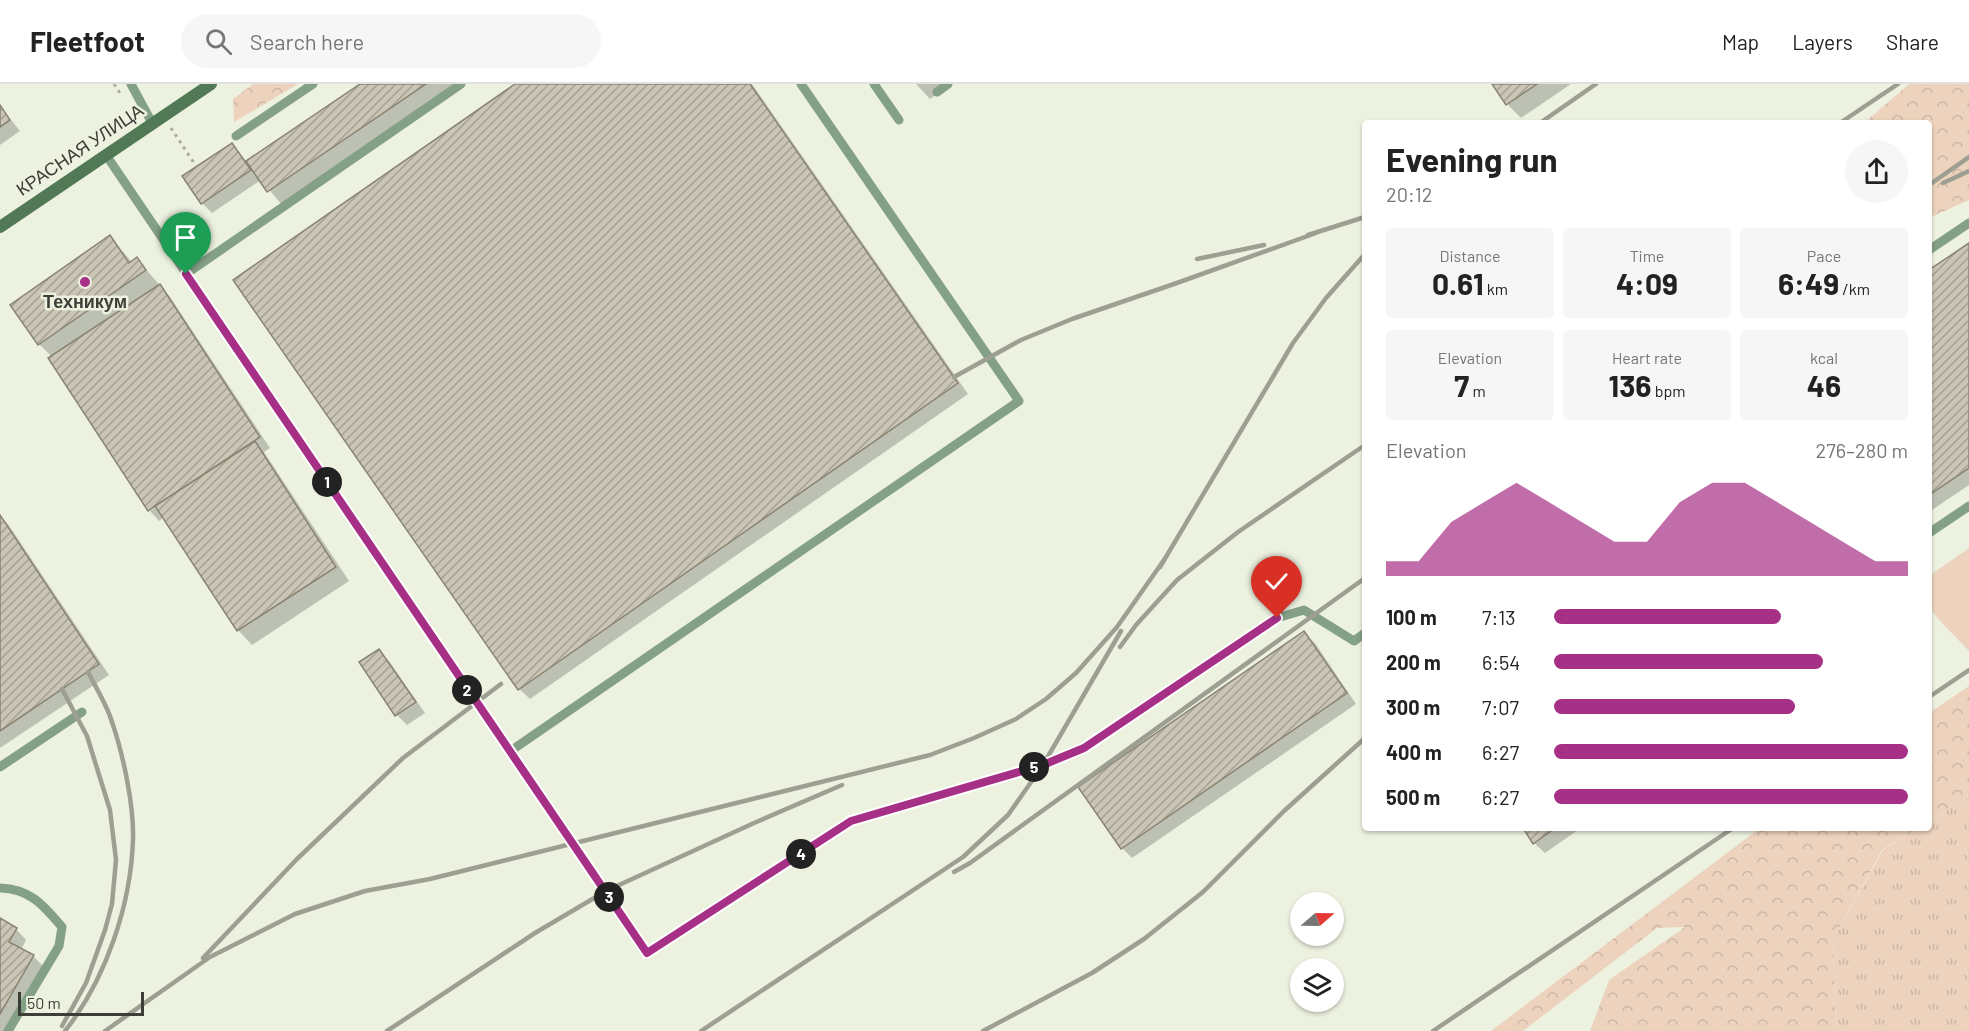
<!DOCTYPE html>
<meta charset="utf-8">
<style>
body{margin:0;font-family:Barlow,sans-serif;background:#f6f6f6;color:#222;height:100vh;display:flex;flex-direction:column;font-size:22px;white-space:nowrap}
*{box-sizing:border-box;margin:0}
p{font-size:20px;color:#767676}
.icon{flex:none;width:33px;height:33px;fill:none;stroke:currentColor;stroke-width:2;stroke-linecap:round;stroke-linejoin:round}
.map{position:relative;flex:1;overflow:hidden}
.drawer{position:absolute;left:1362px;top:36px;width:570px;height:711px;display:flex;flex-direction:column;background:#fff;border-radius:6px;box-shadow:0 2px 4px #0004}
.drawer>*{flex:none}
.needle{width:39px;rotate:70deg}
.buttons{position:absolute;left:1290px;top:808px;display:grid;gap:12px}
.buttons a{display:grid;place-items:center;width:54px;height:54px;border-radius:50%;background:#fff;box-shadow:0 2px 4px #0004;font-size:30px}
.scale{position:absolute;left:18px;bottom:15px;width:126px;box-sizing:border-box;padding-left:6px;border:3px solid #3c3e37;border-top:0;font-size:16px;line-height:21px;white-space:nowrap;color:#3c3e37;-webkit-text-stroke:4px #edf2e0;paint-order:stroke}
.pin{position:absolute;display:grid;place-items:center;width:51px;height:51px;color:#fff;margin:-62px -26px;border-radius:50% 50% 50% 0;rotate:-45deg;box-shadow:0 0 6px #0007}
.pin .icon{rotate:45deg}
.km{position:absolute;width:30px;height:30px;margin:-15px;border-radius:50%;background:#222;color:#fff;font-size:16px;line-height:30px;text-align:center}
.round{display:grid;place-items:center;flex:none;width:63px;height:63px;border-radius:32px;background:#f6f6f6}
.headline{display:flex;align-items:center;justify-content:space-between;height:102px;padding:0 24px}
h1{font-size:33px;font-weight:700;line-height:45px}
.metrics{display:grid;grid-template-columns:repeat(3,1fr);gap:9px;height:102px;padding:6px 24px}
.metrics div{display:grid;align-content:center;border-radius:6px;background:#f6f6f6;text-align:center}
.metrics b{font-size:30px;font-weight:700}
.metrics small{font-size:16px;font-weight:400}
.metrics p{font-size:16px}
.chart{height:168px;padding:12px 24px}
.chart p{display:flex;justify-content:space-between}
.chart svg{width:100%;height:108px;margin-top:6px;fill:#a73087;opacity:.7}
ul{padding:0 24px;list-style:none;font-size:20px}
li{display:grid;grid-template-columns:96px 72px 1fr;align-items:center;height:45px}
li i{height:15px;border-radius:8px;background:#a73087}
header{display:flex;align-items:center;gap:36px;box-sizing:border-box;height:84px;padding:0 30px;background:#fff;border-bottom:2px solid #e0e0e0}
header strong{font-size:28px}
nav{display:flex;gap:33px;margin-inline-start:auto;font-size:21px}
.search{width:420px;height:54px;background:#f6f6f6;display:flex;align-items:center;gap:15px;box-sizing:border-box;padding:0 21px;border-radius:33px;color:#767676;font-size:22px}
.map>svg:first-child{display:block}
.grass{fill:url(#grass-tufts)}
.forest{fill:url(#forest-crowns)}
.garden{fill:#edd3bd}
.shadow{fill:#0003}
.building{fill:url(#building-hatch);stroke:#898373;stroke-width:1.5}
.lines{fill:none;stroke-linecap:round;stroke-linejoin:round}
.path{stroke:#a8ab9e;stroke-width:3;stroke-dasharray:3 4.5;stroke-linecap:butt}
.lane{stroke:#84a087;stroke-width:9}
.secondary{stroke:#517955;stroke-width:12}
.rail{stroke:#9c9f92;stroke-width:4.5}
.route-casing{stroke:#fff;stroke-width:12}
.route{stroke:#a73087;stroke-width:8}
.poi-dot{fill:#a73087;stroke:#edf2e0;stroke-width:2}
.labels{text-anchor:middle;stroke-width:5;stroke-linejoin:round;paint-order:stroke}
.street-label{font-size:18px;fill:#3c3e37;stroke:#edf2e0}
.poi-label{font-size:18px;font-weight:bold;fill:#3c3e37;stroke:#edf2e0}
</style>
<header>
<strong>Fleetfoot</strong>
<div class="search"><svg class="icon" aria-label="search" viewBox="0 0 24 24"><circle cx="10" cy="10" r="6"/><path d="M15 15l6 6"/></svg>Search here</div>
<nav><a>Map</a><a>Layers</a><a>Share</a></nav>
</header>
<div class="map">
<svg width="1969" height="947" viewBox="0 0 1969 947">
<defs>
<pattern id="grass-tufts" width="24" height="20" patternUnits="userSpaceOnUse" patternTransform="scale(1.5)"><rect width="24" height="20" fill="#edd3bd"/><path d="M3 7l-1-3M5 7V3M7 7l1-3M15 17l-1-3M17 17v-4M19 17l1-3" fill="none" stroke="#ccb6a3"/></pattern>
<pattern id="forest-crowns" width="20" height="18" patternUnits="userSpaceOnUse" patternTransform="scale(1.5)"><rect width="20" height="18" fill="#edd3bd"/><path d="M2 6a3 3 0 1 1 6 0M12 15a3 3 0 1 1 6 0" fill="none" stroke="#ccb6a3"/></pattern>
<pattern id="building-hatch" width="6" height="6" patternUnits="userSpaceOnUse" patternTransform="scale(1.5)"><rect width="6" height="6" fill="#cac5b4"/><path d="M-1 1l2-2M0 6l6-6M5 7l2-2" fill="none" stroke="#a5a193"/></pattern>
</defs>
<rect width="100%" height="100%" fill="#edf2e0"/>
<polygon class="grass" points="1969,713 1969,947 1836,947 1833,856 1883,766 1918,744 1929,744 1929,737"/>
<g class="forest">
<polygon points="253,0 298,0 234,38 233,15"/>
<polygon points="1909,0 1969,0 1969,116 1929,134 1929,39 1864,39"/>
<polygon points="1969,602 1969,713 1929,737 1929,629"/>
<polygon points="1760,744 1918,744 1882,766 1833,856 1836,947 1590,947 1609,896 1685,843 1657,844 1523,947 1491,947"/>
</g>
<polygon class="garden" points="1969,464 1969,567 1939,536 1929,523 1929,492"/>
<g class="shadow">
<polygon points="362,0 460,0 282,121 261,96 212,129 202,119 232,61 247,78"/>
<polygon points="517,0 752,0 968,310 530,615 519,605"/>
<polygon points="916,0 952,0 930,15"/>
<polygon points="1494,0 1571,0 1521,34 1507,20"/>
<polygon points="0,22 20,47 0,61"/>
<polygon points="110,153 132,178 137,175 170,213 270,364 264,368 349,497 252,561 238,546 164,433 159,437 150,427 157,423 52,273 39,260"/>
<polygon points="1969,161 1969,401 1929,428 1929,188"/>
<polygon points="0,432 8,440 109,591 0,664"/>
<polygon points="1304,549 1315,559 1356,620 1132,774 1122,764"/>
<polygon points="379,567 389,577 425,629 407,641 397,631"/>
<polygon points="1525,744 1581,744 1545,769 1534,759"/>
<polygon points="0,835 16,845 26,856 21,866 33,872 44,883 6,947 0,947"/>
</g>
<g class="building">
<polygon points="360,0 426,0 267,108 246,77"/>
<polygon points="515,0 750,0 958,299 518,606 233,196"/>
<polygon points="1492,0 1537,0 1506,21"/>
<polygon points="0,21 10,36 0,43"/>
<polygon points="232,59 251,86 201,120 182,92"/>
<polygon points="110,151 129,179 137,173 146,186 38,261 10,221"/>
<polygon points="1969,159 1969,384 1929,411 1929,186"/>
<polygon points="160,200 260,353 148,427 48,274"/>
<polygon points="255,357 336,483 237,547 155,422"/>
<polygon points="0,431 99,580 0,647"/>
<polygon points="1304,547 1347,609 1121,765 1078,703"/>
<polygon points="379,565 416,618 395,632 359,578"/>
<polygon points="1523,744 1555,744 1533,760"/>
<polygon points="0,834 17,844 9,858 34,871 0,930"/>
</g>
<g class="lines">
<g class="path">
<polyline points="114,0 120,9"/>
<polyline points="171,44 196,82"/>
</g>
<g class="lane">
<polyline points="131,0 152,39"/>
<polyline points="874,0 899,36"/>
<polyline points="937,8 948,0"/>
<polyline points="236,52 313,0"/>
<polyline points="106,71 647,869 851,737 1043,681 1084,664 1277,534 1304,526 1354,557 1365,549"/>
<polyline points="1929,166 1969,139"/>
<polyline points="186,190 461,0"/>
<polyline points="1929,449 1969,422"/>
<polyline points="509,668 1019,317 801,0"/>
<polyline points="0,683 82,628"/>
<path d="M0 804C31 805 44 822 62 843L59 862 8 947"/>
</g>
<polyline class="secondary" points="0,143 211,0"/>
<g class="rail">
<polyline points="1540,39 1596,0"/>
<polyline points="1840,39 1898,0"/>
<polyline points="1943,99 1969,87"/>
<polyline points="1929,101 1969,73"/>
<polyline points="1308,151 1365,133"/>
<polyline points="1197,175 1264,161"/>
<polyline points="954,293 1021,256 1072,235 1174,200 1316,149"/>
<polyline points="1160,483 1293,259 1326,214 1365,170"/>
<polyline points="1120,563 1136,541 1177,496 1238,448 1365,361"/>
<polyline points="1929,613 1969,586"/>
<polyline points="954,788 970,779 1365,494"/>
<polyline points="203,874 297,775 403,674 501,600"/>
<polyline points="62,942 86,899 105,846 112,820 116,776 110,726 87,652 62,605"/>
<path d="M65 947C106 895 131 821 133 755 134 721 123 670 112 638 107 621 96 604 88 588"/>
<polyline points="105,947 210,873 295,830 365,807 430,795 930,671 974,654 1016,635 1046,615 1076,589 1117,543 1164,476"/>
<polyline points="387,947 535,849 606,807 754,739 842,701"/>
<polyline points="701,947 963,773 1008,731 1043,681 1121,547"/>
<polyline points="983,947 1092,889 1144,855 1203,808 1284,727 1365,654"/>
<polyline points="1433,947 1733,744"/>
</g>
</g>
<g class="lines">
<g class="route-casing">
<polyline id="route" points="186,190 647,869 851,737 1043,681 1084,664 1277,534"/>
</g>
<use href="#route" class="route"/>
</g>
<circle class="poi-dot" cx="85" cy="198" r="6"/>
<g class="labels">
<g class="street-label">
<text transform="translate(80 66) rotate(-34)" y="6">КРАСНАЯ УЛИЦА</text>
</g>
<g class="poi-label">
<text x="85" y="224">Техникум</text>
</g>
</g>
</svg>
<div class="buttons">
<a><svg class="needle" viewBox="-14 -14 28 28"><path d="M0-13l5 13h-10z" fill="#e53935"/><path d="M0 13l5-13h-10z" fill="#767676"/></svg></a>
<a><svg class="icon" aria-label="layers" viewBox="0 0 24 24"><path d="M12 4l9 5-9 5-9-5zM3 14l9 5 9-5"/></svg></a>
</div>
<div class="scale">50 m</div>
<div class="pin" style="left:186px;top:190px;background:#1e9e55"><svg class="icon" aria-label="arrive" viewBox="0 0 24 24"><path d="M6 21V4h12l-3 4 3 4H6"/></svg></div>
<div class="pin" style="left:1277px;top:534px;background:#d93025"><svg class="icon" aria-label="check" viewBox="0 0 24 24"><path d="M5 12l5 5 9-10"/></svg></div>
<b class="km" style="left:327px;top:398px">1</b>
<b class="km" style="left:467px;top:606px">2</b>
<b class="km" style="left:609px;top:813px">3</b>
<b class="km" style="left:801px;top:770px">4</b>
<b class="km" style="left:1034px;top:683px">5</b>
<section class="drawer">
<div class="headline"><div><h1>Evening run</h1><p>20:12</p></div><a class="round"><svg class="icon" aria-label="share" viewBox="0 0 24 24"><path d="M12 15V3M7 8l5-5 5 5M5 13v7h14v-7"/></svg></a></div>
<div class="metrics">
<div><p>Distance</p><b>0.61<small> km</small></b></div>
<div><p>Time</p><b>4:09</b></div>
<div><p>Pace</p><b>6:49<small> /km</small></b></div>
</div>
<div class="metrics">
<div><p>Elevation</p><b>7<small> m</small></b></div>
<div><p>Heart rate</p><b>136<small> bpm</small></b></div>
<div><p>kcal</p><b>46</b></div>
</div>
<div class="chart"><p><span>Elevation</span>276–280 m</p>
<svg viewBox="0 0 160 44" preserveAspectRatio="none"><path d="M0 44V38L10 38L20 22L30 14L40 6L50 14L60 22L70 30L80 30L90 14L100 6L110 6L120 14L130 22L140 30L150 38L160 38V44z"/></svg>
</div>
<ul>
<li><b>100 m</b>7:13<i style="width:64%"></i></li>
<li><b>200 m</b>6:54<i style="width:76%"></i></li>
<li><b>300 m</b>7:07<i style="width:68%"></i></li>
<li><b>400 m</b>6:27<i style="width:100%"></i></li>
<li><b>500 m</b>6:27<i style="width:100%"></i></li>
</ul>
</section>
</div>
